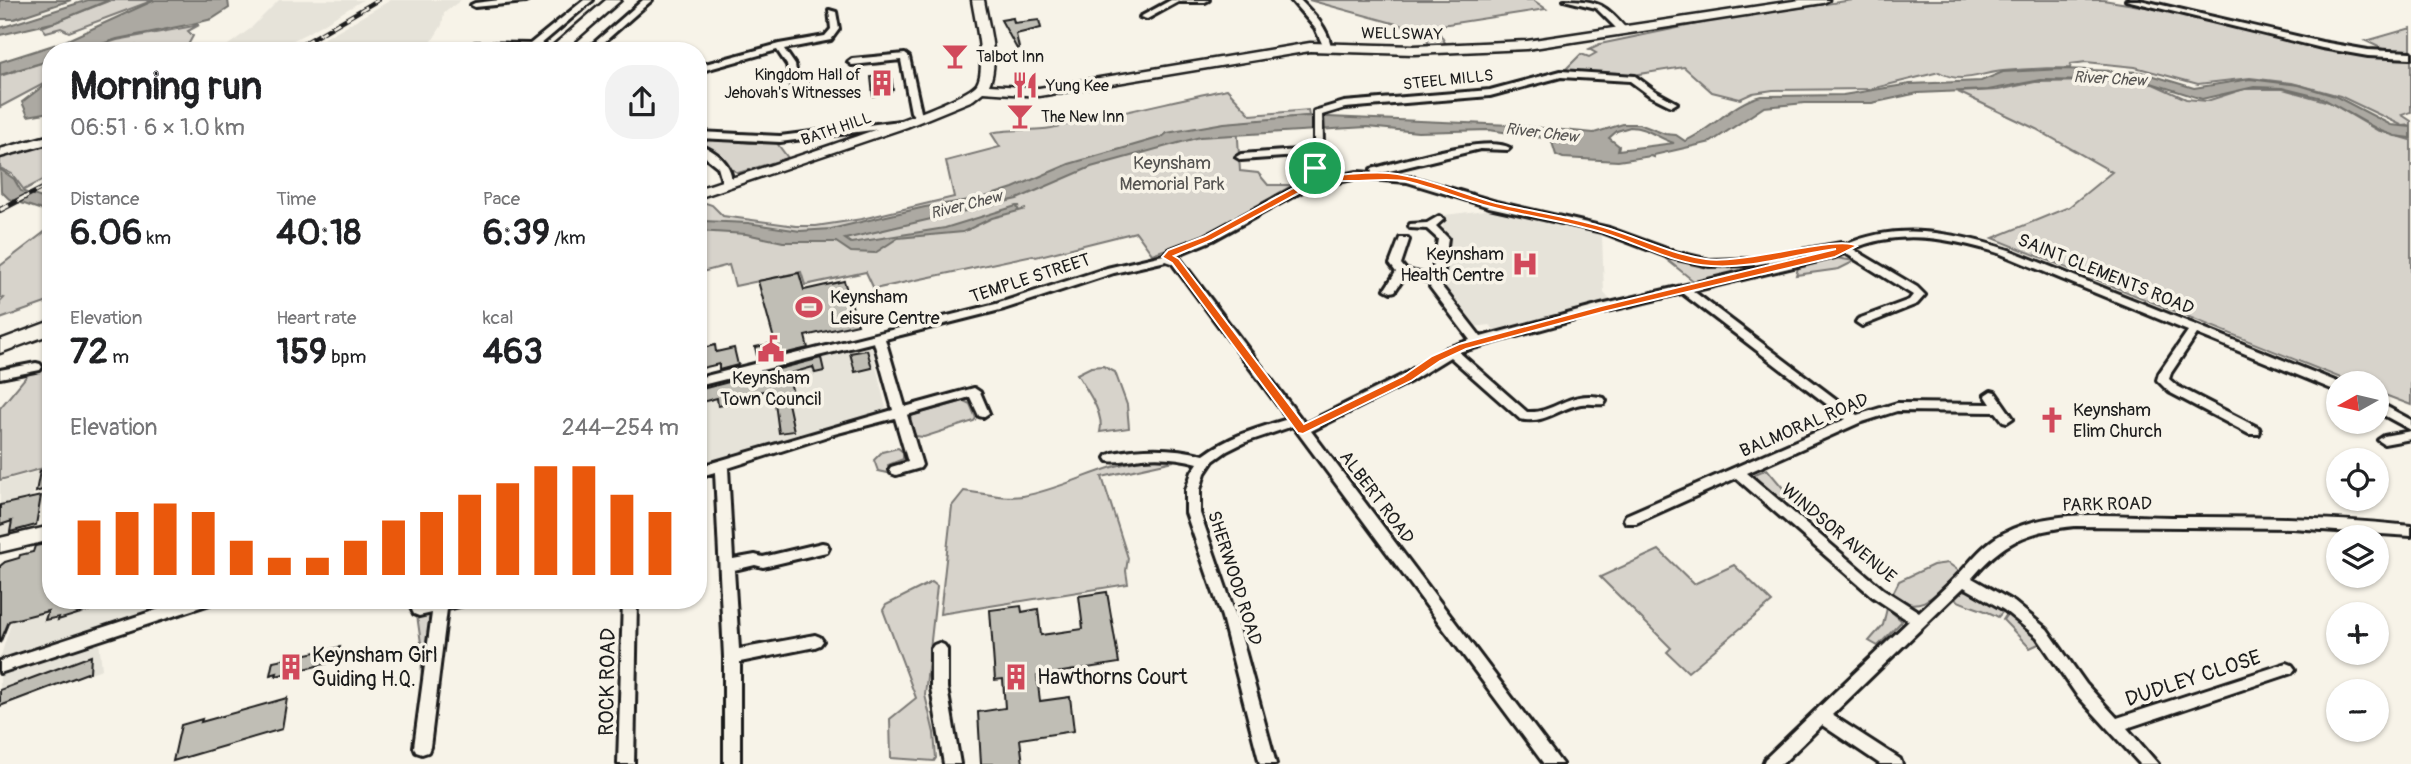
<!DOCTYPE html>
<meta charset="utf-8">
<style>
body{margin:0;font-family:Pangolin,sans-serif;background:#f2f2f2;color:#202124;height:100vh;display:flex;flex-direction:column;font-size:26px;white-space:nowrap}
*{box-sizing:border-box;margin:0}
p{font-size:23px;color:#757577}
.icon{flex:none;width:38px;height:38px;fill:none;stroke:currentColor;stroke-width:2;stroke-linecap:round;stroke-linejoin:round}
.map{position:relative;flex:1;overflow:hidden}
.drawer{position:absolute;left:42px;top:42px;width:665px;height:567px;display:flex;flex-direction:column;background:#fff;border-radius:28px;box-shadow:0 2px 5px #0004}
.drawer>*{flex:none}
.needle{width:46px;rotate:262deg}
.buttons{position:absolute;left:2326px;top:371px;display:grid;gap:14px}
.buttons a{display:grid;place-items:center;width:63px;height:63px;border-radius:50%;background:#fff;box-shadow:0 2px 5px #0004;font-size:35px}
.pin{position:absolute;display:grid;place-items:center;width:60px;height:60px;color:#fff;margin:-30px;border:4px solid #fff;border-radius:50%;box-shadow:0 2px 7px #0007}
.round{display:grid;place-items:center;flex:none;width:74px;height:74px;border-radius:28px;background:#f2f2f2}
.summary{display:flex;align-items:center;justify-content:space-between;height:119px;padding:0 28px}
h1{font-size:38px;font-weight:700;line-height:52px}
.stats{display:grid;grid-template-columns:repeat(3,1fr);gap:10px;height:119px;padding:7px 28px}
.stats div{display:grid;align-content:center}
.stats b{font-size:35px;font-weight:700}
.stats small{font-size:19px;font-weight:400}
.stats p{font-size:19px}
.chart{height:196px;padding:14px 28px}
.chart p{display:flex;justify-content:space-between}
.chart svg{width:100%;height:126px;margin-top:7px;stroke:#ea580c;stroke-width:6}
.map>svg:first-child{display:block}
.built{fill:#e6e3d9}
.green{fill:#d7d3cb;stroke:#7a7874;stroke-width:2}
.water{fill:#aca9a2;stroke:#72716c;stroke-width:2;fill-rule:evenodd}
.building{fill:#c0beb5;stroke:#1c1c1c;stroke-width:2}
.lines{fill:none;stroke-linecap:round;stroke-linejoin:round}
.minor-casing{stroke:#1c1c1c;stroke-width:6}
.tertiary-casing{stroke:#1c1c1c;stroke-width:5}
.secondary-casing{stroke:#1c1c1c;stroke-width:5}
.trunk-casing{stroke:#1c1c1c;stroke-width:5}
.minor{fill:#f7f3e8;fill-rule:evenodd}
.tertiary{fill:#f7f3e8;fill-rule:evenodd}
.secondary{fill:#f7f3e8;fill-rule:evenodd}
.trunk{fill:#f7f3e8;fill-rule:evenodd}
.rail-far1-casing{stroke:#1c1c1c;stroke-width:4.5}
.rail-casing{stroke:#1c1c1c;stroke-width:6}
.rail-far1{stroke:#f7f3e8;stroke-width:2.5;stroke-dasharray:8;stroke-linecap:butt}
.rail{stroke:#f7f3e8;stroke-width:3.5;stroke-dasharray:10;stroke-linecap:butt}
.route{fill:#ea580c;stroke:#fff;stroke-width:2;fill-rule:evenodd}
.labels{text-anchor:middle;stroke-width:7;stroke-linejoin:round;paint-order:stroke}
.far-street-label{font-size:16px;fill:#1c1c1c;stroke:#f7f3e8}
.far-poi-label{font-size:16px;fill:#1c1c1c;stroke:#f7f3e8;text-anchor:start}
.far-water-label{font-size:16px;font-style:italic;fill:#565452;stroke:#f7f3e8}
.park-label{font-size:18px;fill:#545351;stroke:#f7f3e8}
.poi-label{font-size:18px;fill:#1c1c1c;stroke:#f7f3e8;text-anchor:start}
.street-label{font-size:18px;fill:#1c1c1c;stroke:#f7f3e8}
.near-poi-label{font-size:21px;fill:#1c1c1c;stroke:#f7f3e8;text-anchor:start}
.near-street-label{font-size:21px;fill:#1c1c1c;stroke:#f7f3e8}
</style>
<div class="map">
<svg width="2411" height="764" viewBox="0 0 2411 764">
<rect width="100%" height="100%" fill="#f7f3e8"/>
<filter id="ink" filterUnits="userSpaceOnUse"><feTurbulence type="fractalNoise" baseFrequency=".0143" numOctaves="2"/><feDisplacementMap in="SourceGraphic" scale="14" xChannelSelector="R" yChannelSelector="G"/><feConvolveMatrix kernelMatrix="1 2 1 2 8 2 1 2 1" color-interpolation-filters="sRGB"/></filter>
<g filter="url(#ink)">
<g class="built">
<polygon points="279,0 363,0 315,29 272,51 220,51 250,29"/>
<polygon points="391,0 461,0 444,13 442,25 427,49 302,51"/>
<polygon points="1493,209 1559,221 1602,234 1604,293 1612,302 1496,332 1490,325 1473,327 1446,292 1448,237 1442,232 1445,215"/>
<polygon points="867,344 871,345 887,413 698,466 698,387"/>
<polygon points="39,471 31,503 42,501 38,526 0,536 0,482"/>
<polygon points="51,540 51,600 184,600 0,659 35,543"/>
<polygon points="99,641 102,669 0,704 0,676"/>
</g>
<g class="green">
<polygon points="111,0 154,0 69,32 61,28 46,32 42,27"/>
<polygon points="1309,0 1533,0 1546,9 1435,26 1446,44 1430,45 1419,28 1411,28"/>
<path d="M1853 0H2103L2152 8 2291 40 2411 57V112L2402 115 2411 121V125L2403 126 2340 96 2292 83 2250 78 2198 84 2135 67 2086 62 2071 64 2070 68C2048 68 2025 69 2003 71 1979 73 1962 85 1939 72L1871 89 1773 90 1753 93 1740 99 1712 92 1684 67 1633 75H1570L1563 72 1581 54 1589 57 1596 53 1589 49 1600 44 1721 19Z"/>
<polygon points="199,25 188,31 193,36 188,45 173,46 165,51 135,51 139,46 127,45 108,51 82,51 117,40"/>
<polygon points="2411,28 2411,52 2387,51 2366,41"/>
<polygon points="51,60 51,80 0,107 0,76"/>
<polygon points="2101,81 2153,84 2186,99 2207,101 2244,89 2283,89 2329,102 2377,130 2411,140 2411,405 2377,392 2376,383 2353,383 1993,238 2069,207 2112,172 2036,129 1958,92 1998,90 2035,82"/>
<path d="M1227 89 1251 115 1308 110 1309 116 1237 123 1240 171 1258 173 1268 185H1293L1207 235 1152 254 1136 232 1036 257 1033 255 874 289 866 272 805 285 801 272 735 286 729 265 698 273V205L703 202 712 205 723 216 796 226H816L862 219 954 197 946 161 1000 147 991 133C1003 129 1034 131 1051 128 1110 116 1168 102 1227 89Z"/>
<polygon points="710,139 751,143 776,142 788,158 738,173 716,159 704,143"/>
<polygon points="51,142 51,176 24,190 12,174 0,168 0,157"/>
<polygon points="51,227 51,301 0,319 0,302 4,298 0,297 0,266"/>
<polygon points="1828,248 1832,251 1696,283 1661,255 1696,264 1732,266"/>
<polygon points="1836,258 1855,261 1839,269 1796,275 1798,268"/>
<polygon points="51,366 51,466 0,480 0,408 29,373"/>
<path d="M1103 366 1115 372 1127 405 1129 428 1100 432C1105 414 1086 389 1077 374L1091 367Z"/>
<polygon points="964,401 970,404 976,418 974,421 924,437 915,436 910,419 913,415"/>
<polygon points="898,448 903,452 903,459 888,465 889,470 887,473 878,471 874,460 882,452"/>
<path d="M1153 459 1174 461 1102 477 1128 558 1126 571 1128 584 940 614 952 506 964 491C983 493 1004 499 1023 496 1068 488 1107 462 1153 459Z"/>
<polygon points="1767,469 1788,494 1787,497 1778,501 1756,480 1755,474"/>
<polygon points="1659,550 1694,584 1734,565 1772,602 1688,672 1667,652 1671,648 1600,577"/>
<path d="M1948 563 1959 571C1937 592 1924 616 1891 597L1899 581 1933 565Z"/>
<polygon points="932,582 937,586 925,695 934,733 936,758 934,761 891,758 890,719 916,698 883,610 886,605"/>
<path d="M1966 590 1975 591 2005 609 1998 617C1983 608 1964 606 1951 597Z"/>
<polygon points="1887,608 1902,621 1878,646 1869,641 1883,625"/>
<polygon points="2009,611 2043,642 2030,648 2003,620"/>
<polygon points="427,613 433,616 421,702 422,650 417,615"/>
</g>
<g class="water">
<polygon points="0,0 71,0 14,19 0,19"/>
<polygon points="88,0 109,0 56,22 0,35 0,28"/>
<polygon points="155,0 228,0 229,8 212,19 192,24 117,39 80,51 51,51 51,60 0,75 0,62 63,42"/>
<path d="M2063 69 2141 72 2194 88 2250 79 2299 85 2335 96 2391 125 2411 127V138L2395 136 2381 131 2322 98 2282 88 2254 87 2202 99 2148 82 2041 80 1988 90 1918 93 1872 103H1805L1764 107 1711 142 1654 155V157L1651 156 1618 161 1563 158 1556 155 1551 139 1489 130 1418 132 1367 127 1200 137 1091 167 1017 199 845 239 851 243 945 228 1016 206H1020L1017 207 1019 211 1026 209 992 218 963 232 898 238 875 253 851 252 836 242H783L746 234 698 231V221H703L748 223 800 231 831 229 925 207 982 198 1013 188 1069 164 1162 137 1167 133 1224 123 1306 116 1511 125 1594 133 1623 124H1639L1665 134 1676 135 1685 141C1711 130 1734 102 1761 96L1843 95 1910 84 1981 81 2003 72ZM1630 127C1647 127 1659 139 1674 143L1618 150 1619 146 1609 138 1617 131Z"/>
<polygon points="51,80 51,107 45,113 28,116 22,102"/>
<polygon points="0,169 14,179 21,191 51,201 51,213 9,199 1,191"/>
</g>
<g class="building">
<polygon points="1013,18 1014,23 1039,20 1041,28 1016,34 1019,48 1017,49 1001,20"/>
<polygon points="891,74 893,90 873,96 871,77"/>
<polygon points="799,273 804,290 844,281 858,324 805,336 808,348 758,360 755,347 775,343 758,281"/>
<polygon points="715,345 716,352 734,348 738,365 719,370 719,364 698,369 698,349"/>
<polygon points="867,350 872,368 855,372 850,353"/>
<polygon points="821,358 824,371 815,373 813,367 788,374 795,401 788,403 794,431 779,433 774,395 764,397 763,391 732,399 733,403 718,406 717,398 698,403 698,390"/>
<polygon points="51,467 51,487 36,492 40,471"/>
<polygon points="41,496 36,525 10,532 12,521 0,525 0,505"/>
<polygon points="51,543 51,600 109,600 110,604 58,620 59,617 45,620 48,611 9,621 0,643 0,566 5,562 19,558 20,555 33,552 35,546"/>
<polygon points="1107,592 1119,663 1037,676 1040,701 1070,697 1074,731 1020,739 1023,764 981,764 978,712 1005,708 1003,679 995,680 990,610 1021,606 1022,612 1038,609 1041,635 1083,629 1079,596"/>
<polygon points="340,647 337,661 276,676 277,673 270,675 273,661"/>
<polygon points="91,656 90,672 0,706 0,690"/>
<polygon points="287,698 282,729 173,761 181,725 202,719 201,722"/>
</g>
<g class="lines">
<g class="minor-casing">
<g id="minor">
<polygon points="500,0 529,0 525,2 475,7 471,5 475,3"/>
<polygon points="584,0 593,0 533,51 475,49 471,46 475,43 530,44"/>
<polygon points="643,0 652,0 594,51 585,51"/>
<polygon points="1171,0 1209,0 1205,2 1178,2 1147,19 1140,17"/>
<path d="M1291 0H1300C1313 13 1327 27 1331 46L1330 48H1324L1315 28Z"/>
<path d="M1564 0C1599 0 1606 5 1628 31L1621 33 1596 8Z"/>
<polygon points="2126,0 2140,0 2322,42 2368,50 2411,52 2411,58 2368,56 2322,48"/>
<polygon points="829,10 836,12 839,29 831,40 784,49 795,65 798,81 808,81 808,85 791,86 787,65 777,50 698,72 698,66 779,44 825,36 831,29"/>
<polygon points="905,54 909,57 921,112 925,117 923,119 917,119 911,112 901,60 852,65 848,62 852,59"/>
<path d="M1561 71 1635 76 1655 91 1677 103 1672 106 1669 105 1649 95 1630 81 1561 77 1490 96 1345 108 1322 115C1323 142 1326 158 1311 182L1357 172 1372 173 1371 169C1399 162 1488 134 1510 148L1508 150 1480 149 1377 174 1408 176 1496 202 1609 228 1675 252 1709 260 1753 259 1841 243 1845 245C1898 221 1956 233 2009 250L2340 383H2338V391L2334 390 2197 334 2171 373 2169 379 2177 386 2259 428 2260 431 2259 434H2249L2169 392 2157 380 2159 373 2188 331 2001 254C1954 239 1900 228 1853 249L1917 287 1925 295 1917 304 1862 326 1856 322 1858 319 1909 300 1913 295 1845 253 1835 257 1693 291 1857 415 1897 403 1991 404 1985 395 1991 391 1995 392 2011 415 2013 418 2007 422 2003 421 1996 412 1897 411 1859 423 1747 473 1883 589 1919 612C1932 600 1945 588 1957 576 1972 560 1984 543 2004 533 2054 507 2118 517 2172 517 2252 517 2331 517 2411 526V536L2292 528 2075 526C2028 531 2003 541 1972 578L2014 602 2047 629 2086 684 2117 718 2287 663 2292 665 2295 669 2292 673 2127 728 2158 764H2140L2076 694 2037 637 2004 610 1964 587 1832 715 1900 759 1902 764H1880L1822 725 1782 764H1763L1765 759 1909 621 1873 597 1736 478 1636 523H1626L1624 519 1626 515 1846 419 1682 293 1603 312 1459 352 1527 412C1556 414 1568 389 1604 398L1606 401 1604 404C1597 405 1589 403 1581 404 1559 408 1544 425 1520 419L1450 357 1411 381 1311 431 1562 764H1544L1293 426 1243 443 1227 451 1213 461 1205 473 1200 490V513L1236 617 1276 764H1260L1222 617 1186 513V490L1192 472 1198 463C1180 458 1161 456 1142 458 1131 459 1119 463 1108 461L1106 458 1108 455 1113 453C1144 447 1173 447 1204 455 1229 436 1258 428 1288 419L1172 263 1166 261 1114 273 1004 309 885 339 905 407 974 388 980 392 989 413 983 417 979 416 970 397 907 415 922 465 920 468 896 475 891 473 889 470 891 467 908 462 895 418 834 434 728 468 733 559 755 555 763 557 822 543 827 544 829 548 827 552 822 553 763 567 755 565 734 570 739 649 815 635 820 637 823 641 820 645 815 647 740 662V764H724V657L715 472 698 477V467L893 410 874 342 698 386V378L996 304 1107 268 1163 255 1168 250 1205 236 1299 185 1310 168 1313 155 1241 160 1236 157 1241 154 1314 149V111L1344 102 1490 90ZM1357 178 1407 182 1489 207 1602 232 1668 257 1709 266 1753 265 1831 251 1601 305 1481 337 1442 287 1448 238 1436 226 1444 219 1439 216 1427 223 1410 224 1409 226 1410 228 1427 229 1438 239 1432 276 1406 270 1401 264 1409 240 1408 238H1400L1390 264 1396 272 1385 289 1391 292 1395 291 1405 276 1431 282 1430 287 1470 340 1447 348 1403 375 1305 424 1180 259 1174 256 1213 240 1306 189Z"/>
<polygon points="900,121 905,124 903,126 780,142 698,138 698,132 780,136"/>
<path d="M698 144C715 150 735 165 731 185H723L718 167 698 151Z"/>
<polygon points="36,363 40,364 42,367 40,370 0,378 0,370"/>
<polygon points="2376,401 2411,420 2411,430 2376,411"/>
<polygon points="2411,431 2411,439 2384,444 2378,440 2384,436"/>
<polygon points="187,600 212,600 210,604 0,673 0,661"/>
<polygon points="436,600 469,600 467,604 447,609 430,747 428,752 422,754 416,752 414,747 432,613 419,616 414,614 412,610 414,606"/>
<polygon points="623,600 637,600 634,764 618,764"/>
<polygon points="939,643 944,645 947,649 947,688 960,764 944,764 931,688 931,649 934,645"/>
</g>
</g>
<g class="tertiary-casing">
<polygon id="tertiary" points="51,135 51,143 0,157 0,149"/>
</g>
<g class="secondary-casing">
<g id="secondary">
<path d="M972 0H984C988 25 1000 62 989 85L1039 88 1310 43 1414 46 1527 41 1800 0H1829L1823 3 1527 49 1414 54 1310 51 1039 96 983 92 973 100 907 127 698 198V189C739 175 960 107 977 84 987 69 975 19 972 0Z"/>
<polygon points="51,526 51,540 0,552 0,538"/>
</g>
</g>
<g class="trunk-casing">
<g id="trunk">
<polygon points="606,0 621,0 563,51 547,51"/>
<polygon points="51,321 51,334 0,353 0,340"/>
</g>
</g>
<use href="#minor" class="minor"/>
<use href="#tertiary" class="tertiary"/>
<use href="#secondary" class="secondary"/>
<use href="#trunk" class="trunk"/>
<g class="rail-far1-casing">
<g id="rail-far1">
<polyline points="291,51 378,0"/>
<polyline points="21,199 51,184"/>
</g>
</g>
<g class="rail-casing">
<polyline id="rail" points="0,210 25,197"/>
</g>
<use href="#rail-far1" class="rail-far1"/>
<use href="#rail" class="rail"/>
</g>
</g>
<path class="route" d="M1315 165 1328 174 1336 175C1353 174 1372 171 1389 173 1426 177 1460 193 1496 203 1534 212 1573 217 1610 229 1642 239 1672 254 1706 259 1740 265 1840 234 1857 246L1835 257 1603 312 1466 349 1440 361 1411 381 1303 434 1298 433 1172 263 1162 257 1168 250 1205 236 1299 185ZM1316 173C1335 189 1383 175 1409 182 1437 189 1463 200 1491 207 1528 217 1567 221 1604 233 1639 244 1674 264 1711 266 1754 269 1794 254 1836 249L1601 306 1459 344 1432 356 1403 376 1304 424 1179 259 1174 256 1212 240 1306 189Z"/>
<defs>
<g id="bar-bare" transform="scale(2.1)"><path d="M-6-5H6L.8 .8V4.5H3.5V6h-7V4.5H-.8V.8Z" fill="#d1495b" stroke="#f7f3e8" stroke-width="2.5" paint-order="stroke"/></g>
<g id="building-bare" transform="scale(2.1)"><path d="M-4-6H4V6H1V3H-1V6H-4ZM-2.5-4.3h1.7v1.8h-1.7ZM.8-4.3h1.7v1.8H.8ZM-2.5-1h1.7V.8h-1.7ZM.8-1h1.7V.8H.8Z" fill="#d1495b" stroke="#f7f3e8" stroke-width="2.5" paint-order="stroke"/></g>
<g id="restaurant-bare" transform="scale(2.1)"><path d="M-5-6h1v4h1v-4h1v4h1v-4h1v5L-1.5 .5V6h-2V.5L-5-1ZM5-6V6H3V1.5H1.5Q1.5-4 5-6Z" fill="#d1495b" stroke="#f7f3e8" stroke-width="2.5" paint-order="stroke"/></g>
<g id="hospital-bare" transform="scale(2.1)"><path d="M-5-5h3v3.5h4V-5h3V5h-3V1.5h-4V5h-3Z" fill="#d1495b" stroke="#f7f3e8" stroke-width="2.5" paint-order="stroke"/></g>
<g id="stadium-bare" transform="scale(2.1)"><path d="M0-5a6.5 5 0 1 0 0 10a6.5 5 0 1 0 0-10ZM-3.5-1.8h7v3.6h-7Z" fill="#d1495b" stroke="#f7f3e8" stroke-width="2.5" paint-order="stroke"/></g>
<g id="civic-bare" transform="scale(2.1)"><path d="M-.6-6.5H3V-4.5H.6V-3L4-1V1h2V6H-6V1h2V-1L-.6-3ZM-1.2 2.5V6h2.4V2.5Z" fill="#d1495b" stroke="#f7f3e8" stroke-width="2.5" paint-order="stroke"/></g>
<g id="church-bare" transform="scale(2.1)"><path d="M-1.2-6h2.4v3.5h3.3v2.4h-3.3V6h-2.4V-.1h-3.3v-2.4h3.3Z" fill="#d1495b" stroke="#f7f3e8" stroke-width="2.5" paint-order="stroke"/></g>
</defs>
<g fill-rule="evenodd">
<use href="#bar-bare" x="955" y="56"/>
<use href="#building-bare" x="882" y="83"/>
<use href="#restaurant-bare" x="1025" y="85"/>
<use href="#bar-bare" x="1020" y="116"/>
<use href="#hospital-bare" x="1525" y="264"/>
<use href="#stadium-bare" x="809" y="307"/>
<use href="#civic-bare" x="771" y="349"/>
<use href="#church-bare" x="2052" y="420"/>
<use href="#building-bare" x="291" y="667"/>
<use href="#building-bare" x="1016" y="677"/>
</g>
<g class="labels">
<g class="far-street-label">
<text transform="translate(1402 33) rotate(1)" y="6">WELLSWAY</text>
<text transform="translate(1448 79) rotate(-6)" y="6">STEEL MILLS</text>
<text transform="translate(836 128) rotate(-19)" y="6">BATH HILL</text>
</g>
<g class="far-poi-label">
<text x="976" y="62">Talbot Inn</text>
<text x="861" y="80" text-anchor="end">Kingdom Hall of<tspan x="861" dy="18">Jehovah's Witnesses</tspan></text>
<text x="1046" y="91">Yung Kee</text>
<text x="1041" y="122">The New Inn</text>
</g>
<g class="far-water-label">
<text transform="translate(2110 78) rotate(3)" y="6">River Chew</text>
<text transform="translate(1542 132) rotate(7)" y="6">River Chew</text>
<text transform="translate(966 204) rotate(-14)" y="6">River Chew</text>
</g>
<g class="park-label">
<text x="1172" y="169">Keynsham<tspan x="1172" dy="21">Memorial Park</tspan></text>
</g>
<g class="poi-label">
<text x="1504" y="260" text-anchor="end">Keynsham<tspan x="1504" dy="21">Health Centre</tspan></text>
<text x="830" y="303">Keynsham<tspan x="830" dy="21">Leisure Centre</tspan></text>
<text x="771" y="384" text-anchor="middle">Keynsham<tspan x="771" dy="21">Town Council</tspan></text>
<text x="2073" y="416">Keynsham<tspan x="2073" dy="21">Elim Church</tspan></text>
</g>
<g class="street-label">
<text transform="translate(2106 274) rotate(22)" y="6">SAINT CLEMENTS ROAD</text>
<text transform="translate(1030 278) rotate(-18)" y="6">TEMPLE STREET</text>
<text transform="translate(1804 425) rotate(-23)" y="6">BALMORAL ROAD</text>
<text transform="translate(1377 497) rotate(53)" y="6">ALBERT ROAD</text>
<text transform="translate(2107 504) rotate(-1)" y="6">PARK ROAD</text>
<text transform="translate(1839 533) rotate(40)" y="6">WINDSOR AVENUE</text>
<text transform="translate(1235 578) rotate(72)" y="6">SHERWOOD ROAD</text>
</g>
<g class="near-poi-label">
<text x="312" y="662">Keynsham Girl<tspan x="312" dy="24">Guiding H.Q.</tspan></text>
<text x="1037" y="684">Hawthorns Court</text>
</g>
<g class="near-street-label">
<text transform="translate(2193 678) rotate(-18)" y="7">DUDLEY CLOSE</text>
<text transform="translate(607 682) rotate(-89)" y="7">ROCK ROAD</text>
</g>
</g>
</svg>
<div class="buttons">
<a><svg class="needle" viewBox="-14 -14 28 28"><path d="M0-13l5 13h-10z" fill="#e53935"/><path d="M0 13l5-13h-10z" fill="#757577"/></svg></a>
<a><svg class="icon" aria-label="locate" viewBox="0 0 24 24"><circle cx="12" cy="12" r="6"/><path d="M12 2v4M12 18v4M2 12h4M18 12h4"/></svg></a>
<a><svg class="icon" aria-label="layers" viewBox="0 0 24 24"><path d="M12 4l9 5-9 5-9-5zM3 14l9 5 9-5"/></svg></a>
<a>+</a>
<a>−</a>
</div>
<div class="pin" style="left:1315px;top:168px;background:#1e9e55"><svg class="icon" aria-label="arrive" viewBox="0 0 24 24"><path d="M6 21V4h12l-3 4 3 4H6"/></svg></div>
<section class="drawer">
<div class="summary"><div><h1>Morning run</h1><p>06:51 · 6 × 1.0 km</p></div><a class="round"><svg class="icon" aria-label="share" viewBox="0 0 24 24"><path d="M12 15V3M7 8l5-5 5 5M5 13v7h14v-7"/></svg></a></div>
<div class="stats">
<div><p>Distance</p><b>6.06<small> km</small></b></div>
<div><p>Time</p><b>40:18</b></div>
<div><p>Pace</p><b>6:39<small> /km</small></b></div>
</div>
<div class="stats">
<div><p>Elevation</p><b>72<small> m</small></b></div>
<div><p>Heart rate</p><b>159<small> bpm</small></b></div>
<div><p>kcal</p><b>463</b></div>
</div>
<div class="chart"><p><span>Elevation</span>244–254 m</p>
<svg viewBox="0 0 160 44" preserveAspectRatio="none"><path d="M5 44V25M15 44V22M25 44V19M35 44V22M45 44V32M55 44V38M65 44V38M75 44V32M85 44V25M95 44V22M105 44V16M115 44V12M125 44V6M135 44V6M145 44V16M155 44V22"/></svg>
</div>
</section>
</div>
